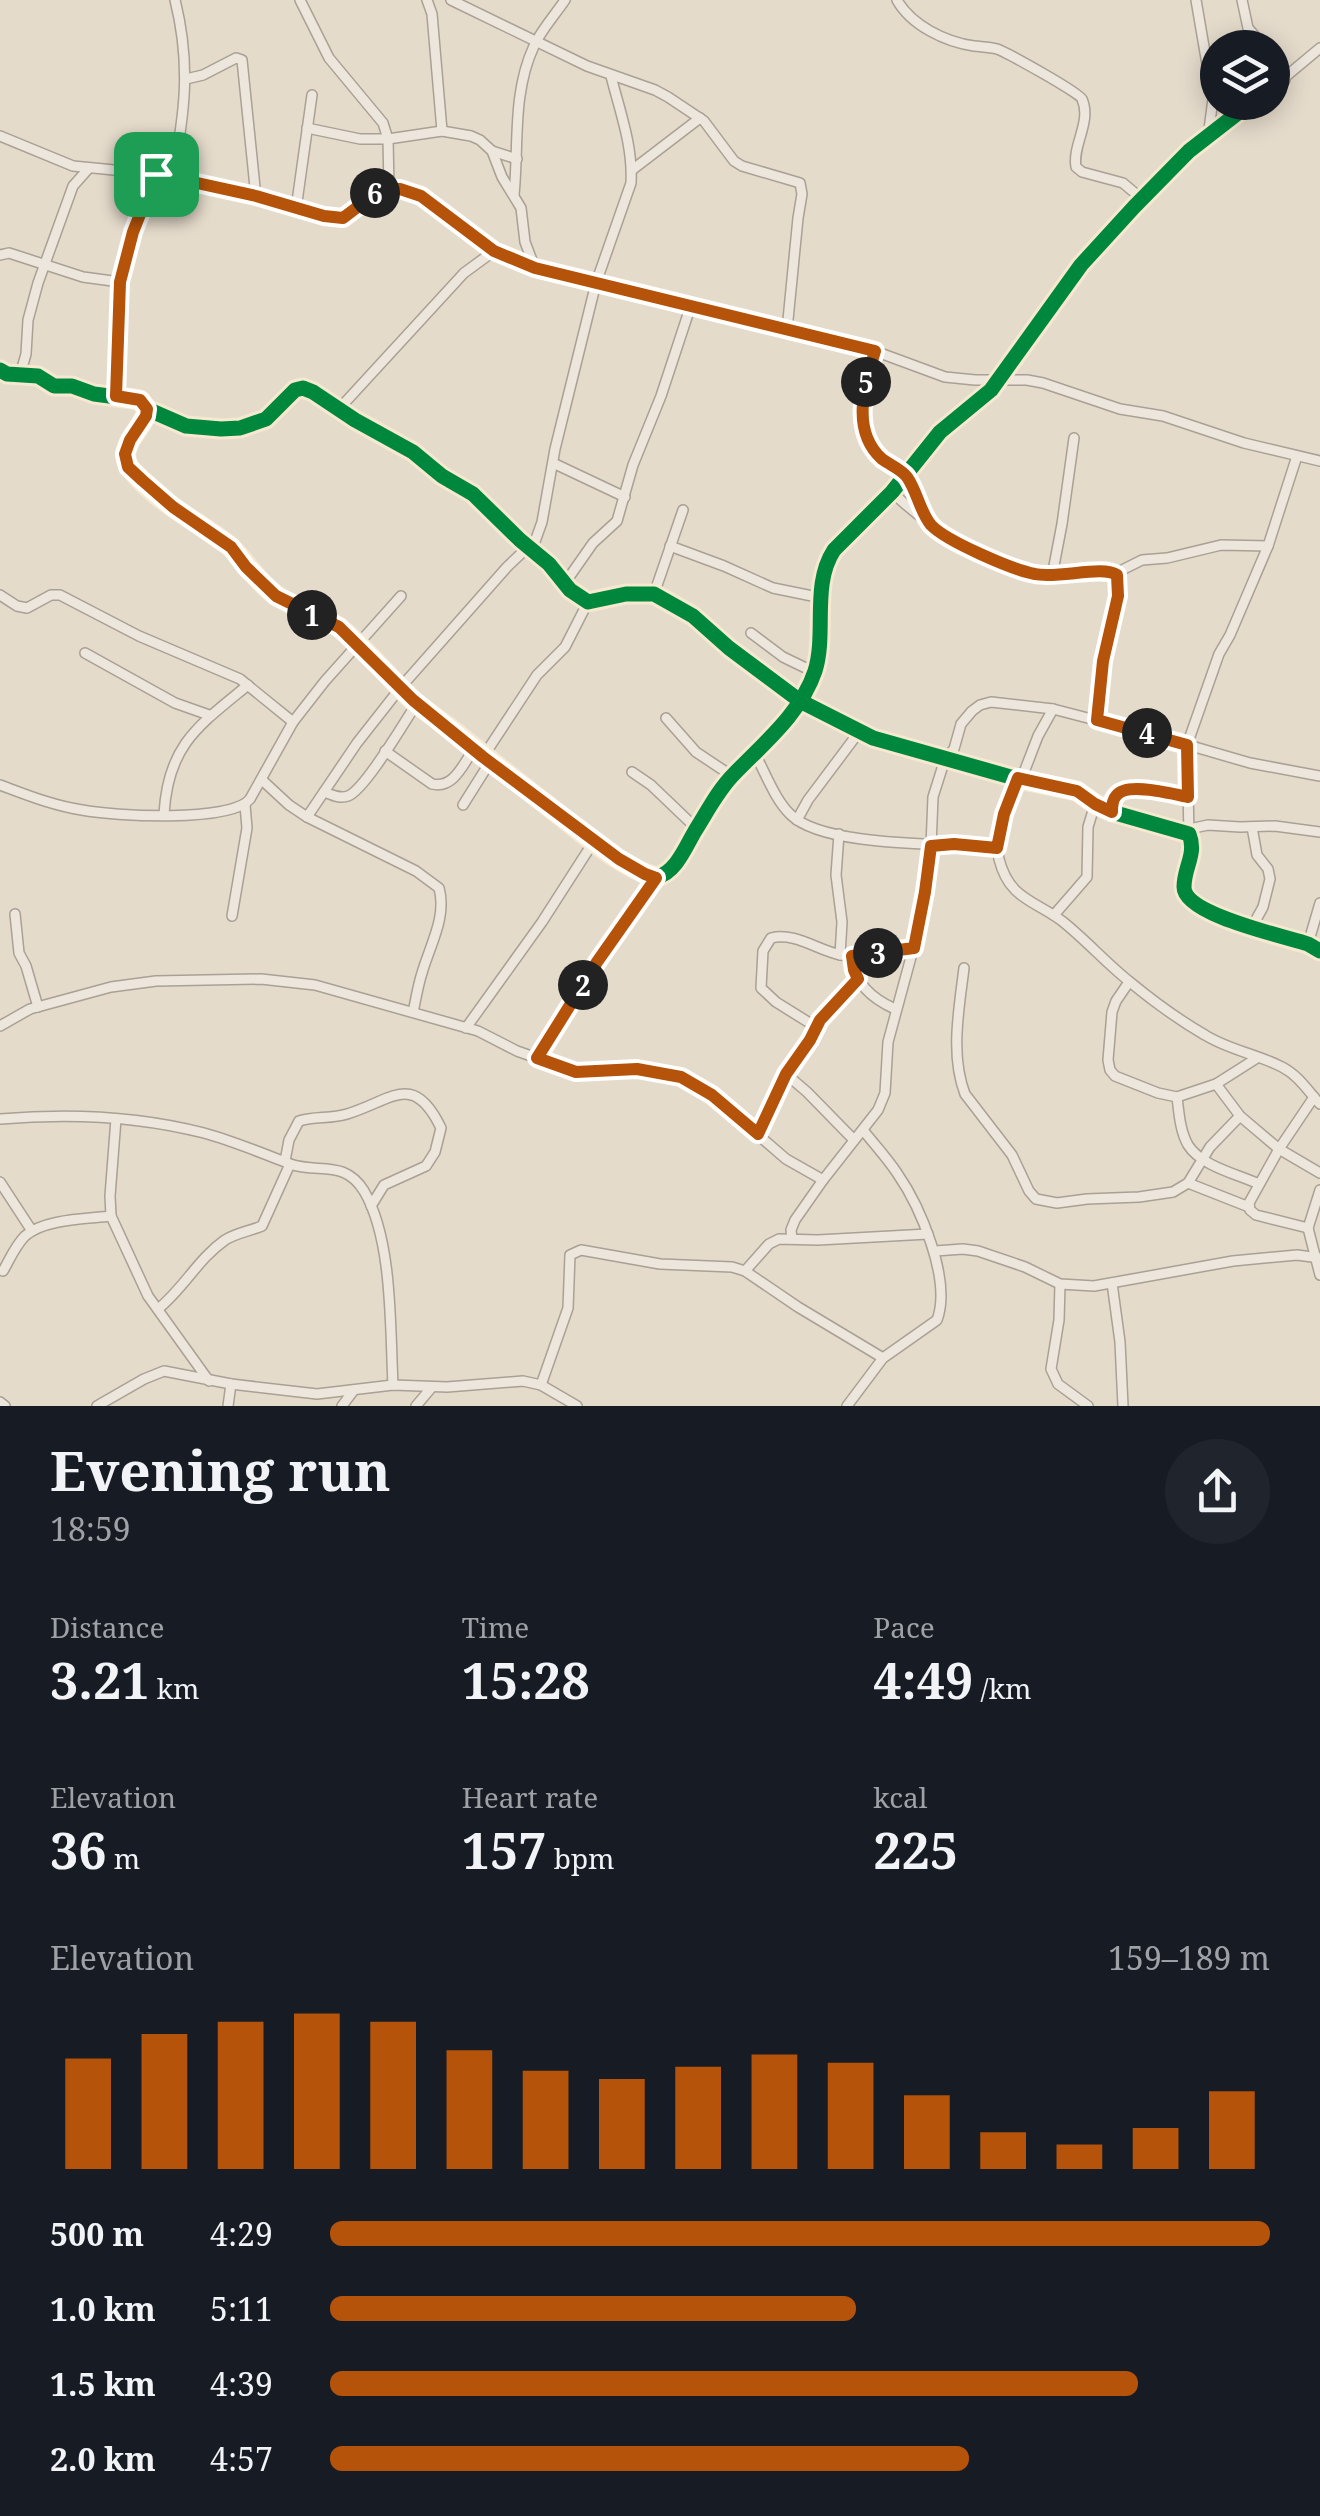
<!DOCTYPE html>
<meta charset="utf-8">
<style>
body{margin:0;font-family:"Noto Serif",serif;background:#20242c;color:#f1f3f6;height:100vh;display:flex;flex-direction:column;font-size:38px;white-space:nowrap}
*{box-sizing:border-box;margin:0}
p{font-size:32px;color:#9ea1a6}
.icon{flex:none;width:55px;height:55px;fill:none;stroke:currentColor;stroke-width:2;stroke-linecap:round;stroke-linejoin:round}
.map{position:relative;height:1406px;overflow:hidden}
.panel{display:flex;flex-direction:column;background:#171b24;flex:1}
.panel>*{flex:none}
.buttons{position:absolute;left:1200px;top:30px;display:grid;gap:20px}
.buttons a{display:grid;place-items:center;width:90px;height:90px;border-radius:50%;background:#171b24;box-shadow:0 5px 25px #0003;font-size:50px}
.pin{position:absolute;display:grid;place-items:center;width:85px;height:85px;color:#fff;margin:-42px;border-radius:20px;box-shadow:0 5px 15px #0006}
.km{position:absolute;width:50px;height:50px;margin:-25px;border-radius:50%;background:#222;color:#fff;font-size:28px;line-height:50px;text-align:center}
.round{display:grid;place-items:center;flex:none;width:105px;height:105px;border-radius:52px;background:#20242c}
.head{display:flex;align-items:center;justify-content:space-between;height:170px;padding:0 50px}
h1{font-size:55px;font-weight:700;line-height:75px}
.metrics{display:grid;grid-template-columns:repeat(3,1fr);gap:15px;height:170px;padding:10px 50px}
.metrics div{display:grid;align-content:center}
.metrics b{font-size:50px;font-weight:700}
.metrics small{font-size:28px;font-weight:400}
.metrics p{font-size:28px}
.chart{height:280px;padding:20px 50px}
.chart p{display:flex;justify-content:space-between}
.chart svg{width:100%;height:180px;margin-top:10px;stroke:#b45309;stroke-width:6}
ul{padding:0 50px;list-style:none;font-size:32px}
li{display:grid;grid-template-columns:160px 120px 1fr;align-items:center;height:75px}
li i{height:25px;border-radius:12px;background:#b45309}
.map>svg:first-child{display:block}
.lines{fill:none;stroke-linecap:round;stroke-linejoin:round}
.minor-casing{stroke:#aaa094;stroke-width:12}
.minor{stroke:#ece6dd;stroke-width:9}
.cycleway-casing{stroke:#f7e9d0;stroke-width:21}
.cycleway{stroke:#00873e;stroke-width:15}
.route-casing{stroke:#fff;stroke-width:20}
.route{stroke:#b45309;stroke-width:12}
</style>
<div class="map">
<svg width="1320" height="1406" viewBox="0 0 1320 1406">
<rect width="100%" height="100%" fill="#e5dbcb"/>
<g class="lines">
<g class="minor-casing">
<g id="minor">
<polyline points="300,0 329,58 383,123 388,139 389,188"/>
<polyline points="427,0 432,14 442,131"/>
<polyline points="451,0 587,66 655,90 668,97 704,121 734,161 742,166 800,183 802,194 798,218 787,330"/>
<path d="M897 0C911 25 945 42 974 46 982 47 989 47 997 49 1006 52 1080 93 1082 99 1092 122 1072 145 1076 167L1082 172 1123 183 1142 199"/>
<polyline points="1196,0 1213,99 1208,137"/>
<polyline points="1242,0 1248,28 1265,48"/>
<polyline points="1272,64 1285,80"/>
<polyline points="186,79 203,75 236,58 242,60 256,197"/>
<polyline points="1272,88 1320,48"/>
<polyline points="307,128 360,139 388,139 442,131 471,136 480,140 492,151 502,177 521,208 525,242 535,268"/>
<polyline points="0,136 73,166 155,174 256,197 323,217 343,217 380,190 399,189 421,196 494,251 535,268 691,305 733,318 861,346 945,377 975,380 1027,380 1043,383 1120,409 1163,416 1244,443 1320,461"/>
<polyline points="492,151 517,159"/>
<polyline points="632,170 700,118"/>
<path d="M172 178C185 114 191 64 175 0"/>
<path d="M514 195C519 145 512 93 534 46 541 30 555 15 565 0"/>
<polyline points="296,209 312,95"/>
<polyline points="0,255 9,253 83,277 120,282"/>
<path d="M875 351C864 386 852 424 879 455 886 463 897 466 904 474 913 482 924 510 930 522"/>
<path d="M0 370 7 374 38 376 54 386H72L94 394 140 400 147 409C145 431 113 446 131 469 156 502 196 520 227 544 246 559 256 583 280 598 299 609 323 616 341 629 366 648 388 677 411 699 425 711 439 720 454 731 483 755 513 778 543 802 573 825 620 869 657 877 676 872 685 848 695 831 707 812 718 790 734 774 764 743 801 713 815 671 827 633 811 585 834 550L892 492 940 432 991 390 1081 265 1134 207 1189 151 1252 102"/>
<polyline points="20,375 26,354 28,320 38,283 73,186 89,168"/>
<polyline points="116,397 120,282 133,232 155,174"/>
<path d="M147 409 186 426 221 429 240 428 266 419 295 390 303 388 313 392 355 420 413 452 442 476 473 494 520 540 549 564 570 590 588 602 626 594H654L693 616 729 648 800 701 873 738 1018 779 1077 791 1095 804 1112 812 1189 834C1197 854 1184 867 1184 887 1184 915 1284 936 1308 944L1320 951"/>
<polyline points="339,409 464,273 494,251"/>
<polyline points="553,463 625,497"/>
<path d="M892 492C927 526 997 573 1047 575 1068 577 1097 566 1116 573L1118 596 1103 661 1097 720"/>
<polyline points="670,546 724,566 773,588 822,598"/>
<path d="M532 550 542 522 555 449 596 283 631 183C633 146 620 112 611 76"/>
<polyline points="1116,573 1142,560 1167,558 1221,545 1268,546"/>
<polyline points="1052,576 1062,524 1074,438"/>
<polyline points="565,583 593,543 617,521 633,465 661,396 691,305"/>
<polyline points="654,594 683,510"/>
<polyline points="0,595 17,606 27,608 51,595 60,595 139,636 240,679 293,722"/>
<polyline points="751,633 783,657 814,672"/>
<polyline points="85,653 175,703 209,715"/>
<polyline points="666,718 696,752 732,776"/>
<path d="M385 751 432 784C454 789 463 764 474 749"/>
<path d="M755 754C766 774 775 800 791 815 825 848 950 843 997 848"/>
<polyline points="483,757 537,675 565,647 588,602"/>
<polyline points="632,772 651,785 697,829"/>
<path d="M1018 779C1008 803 992 832 999 859 1009 899 1034 900 1062 921 1086 940 1106 963 1130 982 1153 1001 1179 1020 1205 1035 1229 1050 1257 1054 1282 1067 1298 1075 1308 1091 1320 1104"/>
<path d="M262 780 289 805 307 817 416 871 439 888C447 917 430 945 422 973 418 985 416 999 413 1012"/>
<polyline points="1021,780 1038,736 1053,709"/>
<path d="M0 785C27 795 54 806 82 810 114 816 230 823 250 799L293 722 325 681 401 596"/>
<path d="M324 792C332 795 340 799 348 796 365 790 405 721 417 703"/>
<polyline points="463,805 490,762"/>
<path d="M1112 812C1113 800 1115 793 1127 789L1188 797"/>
<path d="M164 814C168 745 198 726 248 685"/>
<polyline points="307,817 357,743 401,687 507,567 528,547"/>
<polyline points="797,820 808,800 859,732"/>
<polyline points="1252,827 1257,855 1268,869 1270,879 1263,907 1252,927"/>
<polyline points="1189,829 1208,825 1240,827 1275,826 1320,832"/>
<polyline points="839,834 836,875 842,922 840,955"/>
<polyline points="1189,834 1187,745 1219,654 1230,635 1268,546 1297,456"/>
<polyline points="15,914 19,953 26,966 38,1007"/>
<polyline points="1054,915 1087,877 1088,827 1095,804"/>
<polyline points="232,916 247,828 245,805"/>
<polyline points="1308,944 1320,903"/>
<path d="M852 956C854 983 871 998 895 1009"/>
<path d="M964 968C959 1009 950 1055 965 1094L1012 1155 1029 1191 1036 1199 1057 1203 1087 1199 1139 1197 1173 1192 1188 1183 1210 1147 1240 1116"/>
<polyline points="1129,982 1116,1001 1112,1012 1108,1060 1110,1070 1115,1076 1158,1093 1177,1097 1216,1084 1257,1058"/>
<polyline points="0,1026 30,1009 111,987 156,981 261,979 315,985 478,1031 517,1051 576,1072 637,1069 681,1077 712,1095 786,1159 823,1180"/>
<path d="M816 1027 776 1002 761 988 763 951 771 938C795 932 817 950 841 955 864 959 891 952 913 948"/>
<polyline points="466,1028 542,922 594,841"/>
<polyline points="537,1058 597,963 657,877"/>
<polyline points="786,1074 807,1092 854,1140"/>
<polyline points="1216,1084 1240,1116 1279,1149 1320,1173"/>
<path d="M1177 1097C1179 1113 1180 1131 1188 1145 1201 1166 1237 1174 1259 1184"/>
<path d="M0 1119C68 1113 138 1116 204 1133 233 1141 262 1153 290 1164 319 1174 344 1159 364 1191 393 1240 390 1329 393 1385"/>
<polyline points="116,1119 110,1196 111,1216 148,1296 209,1381"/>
<polyline points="759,1134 786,1074 810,1040 820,1020 858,979"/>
<path d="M285 1161 289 1140 299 1121C314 1116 331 1119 347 1114 391 1101 413 1070 441 1128L435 1152 426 1166 384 1185 371 1206"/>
<polyline points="0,1182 32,1231"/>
<polyline points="1188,1183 1249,1207"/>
<polyline points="1320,1190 1308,1228 1320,1275"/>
<polyline points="1308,1228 1256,1215 1250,1210 1249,1203 1279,1149 1314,1097"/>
<polyline points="792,1239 791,1230 795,1220 823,1180 878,1110 885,1093 888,1042 917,935 925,892 931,846 933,797 945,759 954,749 961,724 972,711 980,705 991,702 1053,709 1157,736 1250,763 1320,776"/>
<polyline points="935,1251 963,1249 978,1251 1025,1267 1060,1284 1094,1286 1233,1261 1297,1255 1320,1258"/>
<path d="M3 1271C10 1259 15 1246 25 1236 44 1219 86 1219 111 1216"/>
<polyline points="745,1271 769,1244 779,1239 818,1240 928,1234"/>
<polyline points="1112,1283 1120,1342 1123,1406"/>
<polyline points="1060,1284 1059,1320 1051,1369 1058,1384 1088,1406"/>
<path d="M158 1309C184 1288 198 1259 225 1240 236 1233 250 1231 262 1226L290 1164"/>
<polyline points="541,1385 568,1308 570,1255 581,1250 660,1264 732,1267 745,1271 798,1307 883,1358"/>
<polyline points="0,1402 5,1406"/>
<polyline points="97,1406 144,1379 164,1371 231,1384 317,1394 393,1385 447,1387 523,1381 541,1385 577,1406"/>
<polyline points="228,1406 231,1384"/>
<polyline points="342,1406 354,1390"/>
<polyline points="416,1406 432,1387"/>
<path d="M847 1406 883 1358 937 1320C952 1280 920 1206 897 1173 887 1158 874 1144 863 1130"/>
</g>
</g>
<use href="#minor" class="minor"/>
<g class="cycleway-casing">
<g id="cycleway">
<path d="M0 370 7 374 38 376 54 386H72L94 394 140 400 147 409C145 431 113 446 131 469 156 502 196 520 227 544 246 559 256 583 280 598 299 609 323 616 341 629 366 648 388 677 411 699 425 711 439 720 454 731 483 755 513 778 543 802 573 825 620 869 657 877 676 872 685 848 695 831 707 812 718 790 734 774 764 743 801 713 815 671 827 633 811 585 834 550L892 492 940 432 991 390 1081 265 1134 207 1189 151 1252 102"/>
<path d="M147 409 186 426 221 429 240 428 266 419 295 390 303 388 313 392 355 420 413 452 442 476 473 494 520 540 549 564 570 590 588 602 626 594H654L693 616 729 648 800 701 873 738 1018 779 1077 791 1095 804 1112 812 1189 834C1197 854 1184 867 1184 887 1184 915 1284 936 1308 944L1320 951"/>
</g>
</g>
<use href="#cycleway" class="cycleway"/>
</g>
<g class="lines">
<g class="route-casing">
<path id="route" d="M156 174 256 196 324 216 343 218 380 190 400 189 421 196 494 251 535 268 875 351C865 385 850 430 882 459 890 465 901 469 907 477 917 491 920 512 931 525 946 541 1013 570 1035 574 1058 579 1103 565 1117 575L1118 596 1103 661 1097 720 1187 745 1188 797C1172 794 1126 781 1116 796 1112 800 1112 807 1112 812L1095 804 1077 791 1018 778 1004 814 997 848 954 844 931 846 925 892 914 948 852 956 854 970 858 979 820 1020 810 1040 786 1074 758 1134 712 1095 681 1077 637 1069 576 1072 537 1058 597 962 656 878 645 874 619 859 483 757 413 700 339 627 276 596 246 567 231 547 173 507 142 480 128 467 125 454 130 440 146 416 147 409 140 400 116 396 120 282 133 232Z"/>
</g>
<use href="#route" class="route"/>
</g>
</svg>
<div class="buttons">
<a><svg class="icon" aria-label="layers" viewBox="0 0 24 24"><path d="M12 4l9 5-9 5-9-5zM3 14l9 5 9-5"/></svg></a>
</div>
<div class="pin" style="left:156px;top:174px;background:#1e9e55"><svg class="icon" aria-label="arrive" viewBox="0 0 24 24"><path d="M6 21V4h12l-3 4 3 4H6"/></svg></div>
<b class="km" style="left:312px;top:615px">1</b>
<b class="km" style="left:583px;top:985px">2</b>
<b class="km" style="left:878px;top:953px">3</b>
<b class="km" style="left:1147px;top:733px">4</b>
<b class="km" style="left:866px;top:382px">5</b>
<b class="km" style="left:375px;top:193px">6</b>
</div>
<section class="panel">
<div class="head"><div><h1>Evening run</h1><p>18:59</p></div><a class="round"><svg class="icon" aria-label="share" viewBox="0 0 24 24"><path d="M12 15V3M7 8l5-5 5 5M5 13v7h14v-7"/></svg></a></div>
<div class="metrics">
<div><p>Distance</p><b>3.21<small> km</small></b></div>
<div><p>Time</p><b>15:28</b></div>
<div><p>Pace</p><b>4:49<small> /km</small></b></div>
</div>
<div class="metrics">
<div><p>Elevation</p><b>36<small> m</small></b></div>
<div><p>Heart rate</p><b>157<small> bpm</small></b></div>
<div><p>kcal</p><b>225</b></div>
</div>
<div class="chart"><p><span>Elevation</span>159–189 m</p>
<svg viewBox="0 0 160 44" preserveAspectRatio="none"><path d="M5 44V17M15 44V11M25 44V8M35 44V6M45 44V8M55 44V15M65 44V20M75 44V22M85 44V19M95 44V16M105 44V18M115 44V26M125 44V35M135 44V38M145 44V34M155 44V25"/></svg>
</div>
<ul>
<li><b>500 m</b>4:29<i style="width:100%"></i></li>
<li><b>1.0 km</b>5:11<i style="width:56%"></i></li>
<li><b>1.5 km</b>4:39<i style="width:86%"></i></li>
<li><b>2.0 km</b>4:57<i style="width:68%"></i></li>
</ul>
</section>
